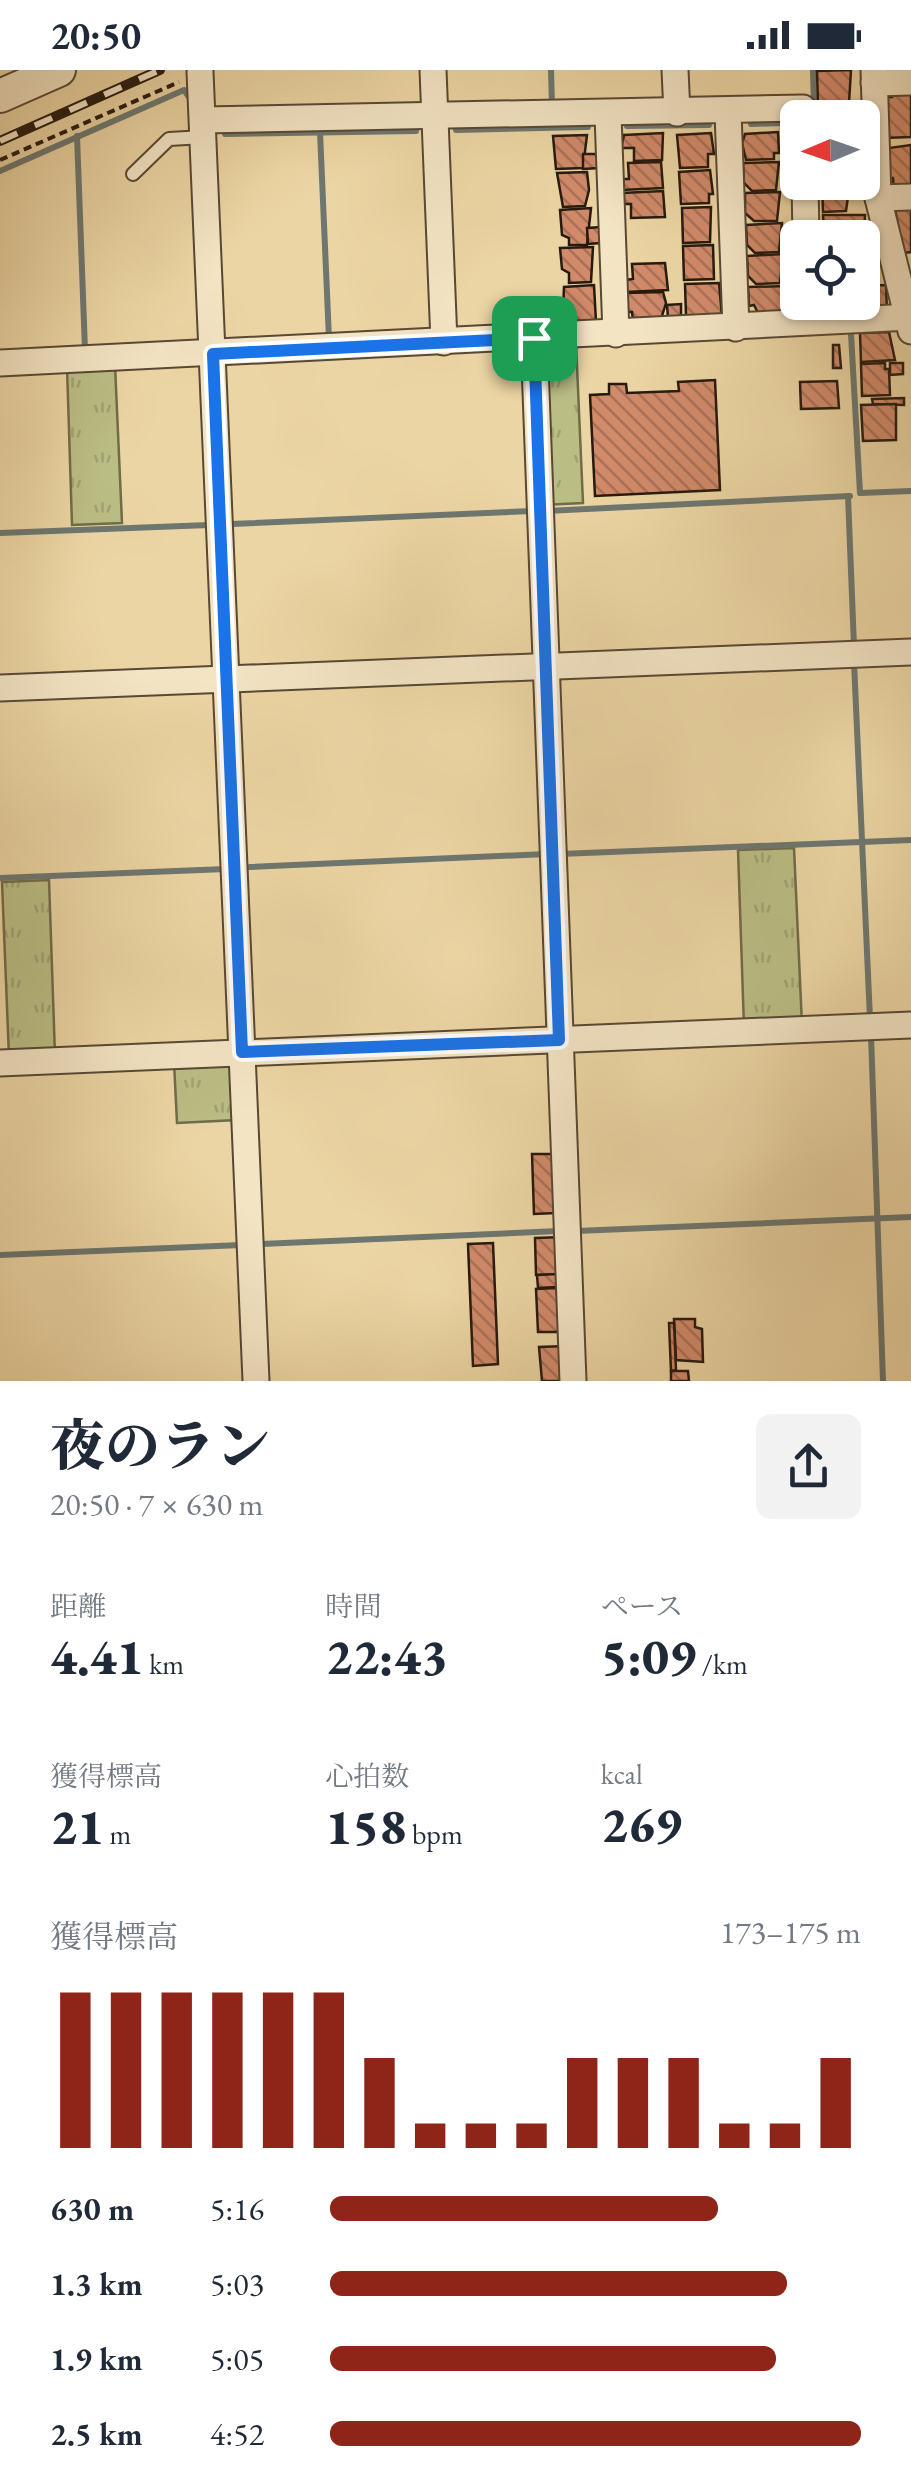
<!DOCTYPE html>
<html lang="ja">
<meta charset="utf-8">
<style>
body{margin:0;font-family:"EB Garamond","Noto Serif JP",serif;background:#f2f2f3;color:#1f2937;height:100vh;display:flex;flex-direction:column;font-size:38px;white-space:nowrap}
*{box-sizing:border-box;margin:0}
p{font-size:32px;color:#747a83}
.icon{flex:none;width:55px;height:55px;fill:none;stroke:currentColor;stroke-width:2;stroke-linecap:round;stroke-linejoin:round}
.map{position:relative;height:1311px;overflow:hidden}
.panel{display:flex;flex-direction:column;background:#fff;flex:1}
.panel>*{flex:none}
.needle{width:65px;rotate:268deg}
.fabs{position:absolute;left:780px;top:30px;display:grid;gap:20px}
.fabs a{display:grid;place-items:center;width:100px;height:100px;border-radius:15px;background:#fff;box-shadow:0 2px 8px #0004;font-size:50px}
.pin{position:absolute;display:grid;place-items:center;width:85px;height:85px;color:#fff;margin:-42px;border-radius:20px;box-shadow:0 5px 15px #0006}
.round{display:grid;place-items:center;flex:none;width:105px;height:105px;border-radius:15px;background:#f2f2f3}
.summary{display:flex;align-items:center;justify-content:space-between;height:170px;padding:0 50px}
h1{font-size:55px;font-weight:800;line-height:75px}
.figures{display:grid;grid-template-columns:repeat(3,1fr);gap:15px;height:170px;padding:10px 50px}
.figures div{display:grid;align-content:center}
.figures b{font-size:50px;font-weight:800}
.figures small{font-size:28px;font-weight:400}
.figures p{font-size:28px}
.chart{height:280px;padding:20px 50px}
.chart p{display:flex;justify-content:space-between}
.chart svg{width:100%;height:180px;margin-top:10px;stroke:#8f2418;stroke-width:6}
ul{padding:0 50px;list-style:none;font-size:32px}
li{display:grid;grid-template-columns:160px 120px 1fr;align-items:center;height:75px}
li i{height:25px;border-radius:12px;background:#8f2418}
.status{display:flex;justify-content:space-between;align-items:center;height:70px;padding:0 50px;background:#fff;direction:ltr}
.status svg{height:28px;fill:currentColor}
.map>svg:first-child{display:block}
.grass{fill:url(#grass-tufts);stroke:#706b49;stroke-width:2.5}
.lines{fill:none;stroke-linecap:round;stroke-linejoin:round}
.stream{stroke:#6d7770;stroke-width:6}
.building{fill:url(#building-back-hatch);stroke:#26190e;stroke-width:2.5}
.service-casing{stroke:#584834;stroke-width:16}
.minor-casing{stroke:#584834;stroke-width:29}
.tertiary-casing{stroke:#584834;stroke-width:36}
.path{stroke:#26190e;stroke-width:4;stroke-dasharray:8 5;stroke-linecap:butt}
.service{stroke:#f3e4c4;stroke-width:12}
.minor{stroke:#f3e4c4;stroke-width:25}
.tertiary{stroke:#f3e4c4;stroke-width:32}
.rail-casing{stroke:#26190e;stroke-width:10}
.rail{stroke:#f3e4c4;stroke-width:6;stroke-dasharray:19;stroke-linecap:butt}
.route-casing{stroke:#fff;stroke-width:20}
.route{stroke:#1a73e8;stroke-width:12}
</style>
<div class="status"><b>20:50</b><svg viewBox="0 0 49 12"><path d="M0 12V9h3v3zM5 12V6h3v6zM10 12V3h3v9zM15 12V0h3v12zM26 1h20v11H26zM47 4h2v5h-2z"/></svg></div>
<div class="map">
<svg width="911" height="1311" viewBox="0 0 911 1311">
<defs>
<pattern id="grass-tufts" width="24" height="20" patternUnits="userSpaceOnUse" patternTransform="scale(2.5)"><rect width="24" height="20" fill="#babd84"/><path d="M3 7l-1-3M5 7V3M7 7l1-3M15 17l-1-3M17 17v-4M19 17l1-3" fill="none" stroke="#a0a271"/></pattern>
<pattern id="building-back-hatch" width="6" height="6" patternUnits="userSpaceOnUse" patternTransform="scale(2.5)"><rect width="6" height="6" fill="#d18a6a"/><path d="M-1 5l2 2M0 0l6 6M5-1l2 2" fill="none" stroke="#a97056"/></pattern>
</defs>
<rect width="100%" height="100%" fill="#ecd5a4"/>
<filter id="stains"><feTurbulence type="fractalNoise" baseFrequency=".002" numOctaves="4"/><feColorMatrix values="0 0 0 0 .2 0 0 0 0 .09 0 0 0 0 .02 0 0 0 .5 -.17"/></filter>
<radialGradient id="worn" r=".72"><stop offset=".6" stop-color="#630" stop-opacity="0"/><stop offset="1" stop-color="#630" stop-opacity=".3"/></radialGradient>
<g class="grass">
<polygon points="576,273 583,433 543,435 542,275"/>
<polygon points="115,295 122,453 72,455 67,297"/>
<polygon points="794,778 802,955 744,957 738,780"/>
<polygon points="49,810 55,985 9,987 2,812"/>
<polygon points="227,989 235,998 237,1050 177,1053 174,992"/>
</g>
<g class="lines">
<g class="stream">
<polyline points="551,0 552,36"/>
<polyline points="813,0 814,36"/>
<polyline points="751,54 784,53"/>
<polyline points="627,56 709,55"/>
<polyline points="456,60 588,57"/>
<polyline points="320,62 329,269"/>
<polyline points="225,64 416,61"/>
<polyline points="77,66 85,280"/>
<polyline points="0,101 184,20 189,27"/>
<polyline points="818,154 819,168"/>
<polyline points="851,264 860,423 911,421"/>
<polyline points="848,426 854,576"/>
<polyline points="546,441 850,426"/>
<polyline points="231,454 532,441"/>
<polyline points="0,463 209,455"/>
<polyline points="854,592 870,949"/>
<polyline points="560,784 911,770"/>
<polyline points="250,797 547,784"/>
<polyline points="0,808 226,799"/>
<polyline points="871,965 883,1311"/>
<polyline points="576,1161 911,1147"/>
<polyline points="261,1174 559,1161"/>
<polyline points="0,1185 241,1175"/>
</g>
</g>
<g class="building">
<polygon points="851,0 849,33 818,35 817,1"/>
<polygon points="892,21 911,23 911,67 884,68 882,27 892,27"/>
<polygon points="842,36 843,48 821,48 821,37"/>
<polygon points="865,36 866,51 848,48 848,37"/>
<polygon points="778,62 779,83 774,83 774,89 746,90 742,73 745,64"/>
<polygon points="663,63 662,90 634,91 634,78 621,78 624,65"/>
<polygon points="711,63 714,84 708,84 708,97 680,98 677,65"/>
<polygon points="587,65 583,98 556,99 553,66"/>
<polygon points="911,75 911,118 894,119 893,108 886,108 889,78"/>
<polygon points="583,84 598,84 599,98 583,99"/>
<polygon points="661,92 663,118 622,120 622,109 629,109 628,93"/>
<polygon points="779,92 776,120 752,121 744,113 743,93"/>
<polygon points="710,100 713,124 709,124 709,133 681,134 679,102"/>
<polygon points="587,102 589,120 585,136 563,137 557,103"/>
<polygon points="822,112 850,112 846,141 823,142"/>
<polygon points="663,121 665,147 631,148 631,134 622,134 622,123"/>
<polygon points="780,122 777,151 754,151 745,143 745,123"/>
<polygon points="711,137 710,172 683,173 682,138"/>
<polygon points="591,138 587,175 569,175 569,168 562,165 560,140"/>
<polygon points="911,138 911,182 903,183 895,139"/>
<polygon points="823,145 865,145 864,166 824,168"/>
<polygon points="782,153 779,182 755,183 747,175 746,155"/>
<polygon points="601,157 601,173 588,174 587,158"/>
<polygon points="713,175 714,209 684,210 683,176"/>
<polygon points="593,177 591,212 569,213 569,203 562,199 560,178"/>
<polygon points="783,184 780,213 756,214 748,206 747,186"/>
<polygon points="665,193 668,220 626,222 625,210 633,209 632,194"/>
<polygon points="874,193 875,214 862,214 862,194"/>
<polygon points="719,213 722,247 686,245 685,214"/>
<polygon points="594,215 596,252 572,253 571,240 563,241 564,217"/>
<polygon points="886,215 887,242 845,240 845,232 862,232 862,216"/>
<polygon points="786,216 783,242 758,243 754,235 749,236 748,217"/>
<polygon points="663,222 666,233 661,249 633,250 632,242 626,242 625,223"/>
<polygon points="681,234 681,247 668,248 667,235"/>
<polygon points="889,262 895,290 861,292 860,263"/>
<polygon points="833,275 839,275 841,298 833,298"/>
<polygon points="885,293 885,299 889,299 890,325 862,326 861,294"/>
<polygon points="890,293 903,293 903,304 890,305"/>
<polygon points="715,310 720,420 595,426 590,325 609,324 609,314 626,314 627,323 679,321 678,312"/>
<polygon points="837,311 839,338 801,339 800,312"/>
<polygon points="904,328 904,335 873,334 872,329"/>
<polygon points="896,334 896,370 863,371 861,335"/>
<polygon points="532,1084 553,1084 556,1143 534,1144"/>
<polygon points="563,1167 565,1204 536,1205 535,1168"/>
<polygon points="493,1173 498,1294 473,1296 468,1174"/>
<polygon points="557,1204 557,1217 538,1218 537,1205"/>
<polygon points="556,1218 563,1262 538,1262 536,1219"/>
<polygon points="674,1249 695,1249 695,1257 702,1259 703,1292 676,1290"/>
<polygon points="669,1253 674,1253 676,1300 671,1301"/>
<polygon points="566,1276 567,1311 542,1311 539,1277"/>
<polygon points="671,1301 688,1301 689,1311 671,1311"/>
</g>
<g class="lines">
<g class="service-casing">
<polyline id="service" points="133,104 169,69 204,67"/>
</g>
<g class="minor-casing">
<g id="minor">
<polyline points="433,0 444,272"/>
<polyline points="675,0 677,43"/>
<polyline points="874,0 878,128 911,261"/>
<polyline points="200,2 256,1311"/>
<polyline points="874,13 911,12"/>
<polyline points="728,42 736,258"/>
<polyline points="608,45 616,264"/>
<polyline points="203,50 803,38 803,48"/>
<polyline points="805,112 806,168"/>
<polyline points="878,128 911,127"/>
<polyline points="534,268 573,1311"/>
<polyline points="0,293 911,247"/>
<polyline points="0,618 911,582"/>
<polyline points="0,993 911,955"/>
</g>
</g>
<g class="tertiary-casing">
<polyline id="tertiary" points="0,26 59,0"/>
</g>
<polyline class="path" points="0,90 179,12"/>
<use href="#service" class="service"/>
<use href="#minor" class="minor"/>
<use href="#tertiary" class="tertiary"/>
<g class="rail-casing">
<polyline id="rail" points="0,71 160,0"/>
</g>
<use href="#rail" class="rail"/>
</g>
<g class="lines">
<g class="route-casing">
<polygon id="route" points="534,268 559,970 242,982 213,284"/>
</g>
<use href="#route" class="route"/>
</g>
<rect width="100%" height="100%" filter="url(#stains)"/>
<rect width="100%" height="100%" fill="url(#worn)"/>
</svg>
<div class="fabs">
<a><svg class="needle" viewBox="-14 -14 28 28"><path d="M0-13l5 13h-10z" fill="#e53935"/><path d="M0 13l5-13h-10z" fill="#747a83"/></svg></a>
<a><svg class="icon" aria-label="locate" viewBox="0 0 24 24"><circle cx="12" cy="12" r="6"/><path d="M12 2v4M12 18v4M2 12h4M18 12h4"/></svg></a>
</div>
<div class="pin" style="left:534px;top:268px;background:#1e9e55"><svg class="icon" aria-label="arrive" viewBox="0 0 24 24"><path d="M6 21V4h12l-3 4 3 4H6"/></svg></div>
</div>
<section class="panel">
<div class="summary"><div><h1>夜のラン</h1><p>20:50 · 7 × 630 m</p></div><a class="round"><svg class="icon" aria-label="share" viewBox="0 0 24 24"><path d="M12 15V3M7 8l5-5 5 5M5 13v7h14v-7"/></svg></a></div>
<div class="figures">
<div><p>距離</p><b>4.41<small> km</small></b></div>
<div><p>時間</p><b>22:43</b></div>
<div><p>ペース</p><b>5:09<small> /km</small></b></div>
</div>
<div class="figures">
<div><p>獲得標高</p><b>21<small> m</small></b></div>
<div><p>心拍数</p><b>158<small> bpm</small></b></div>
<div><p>kcal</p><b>269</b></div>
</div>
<div class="chart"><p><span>獲得標高</span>173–175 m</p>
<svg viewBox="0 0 160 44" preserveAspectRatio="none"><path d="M5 44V6M15 44V6M25 44V6M35 44V6M45 44V6M55 44V6M65 44V22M75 44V38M85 44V38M95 44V38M105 44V22M115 44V22M125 44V22M135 44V38M145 44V38M155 44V22"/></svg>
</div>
<ul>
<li><b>630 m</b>5:16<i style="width:73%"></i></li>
<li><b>1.3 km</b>5:03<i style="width:86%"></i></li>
<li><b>1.9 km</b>5:05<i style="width:84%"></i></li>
<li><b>2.5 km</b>4:52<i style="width:100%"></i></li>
</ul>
</section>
